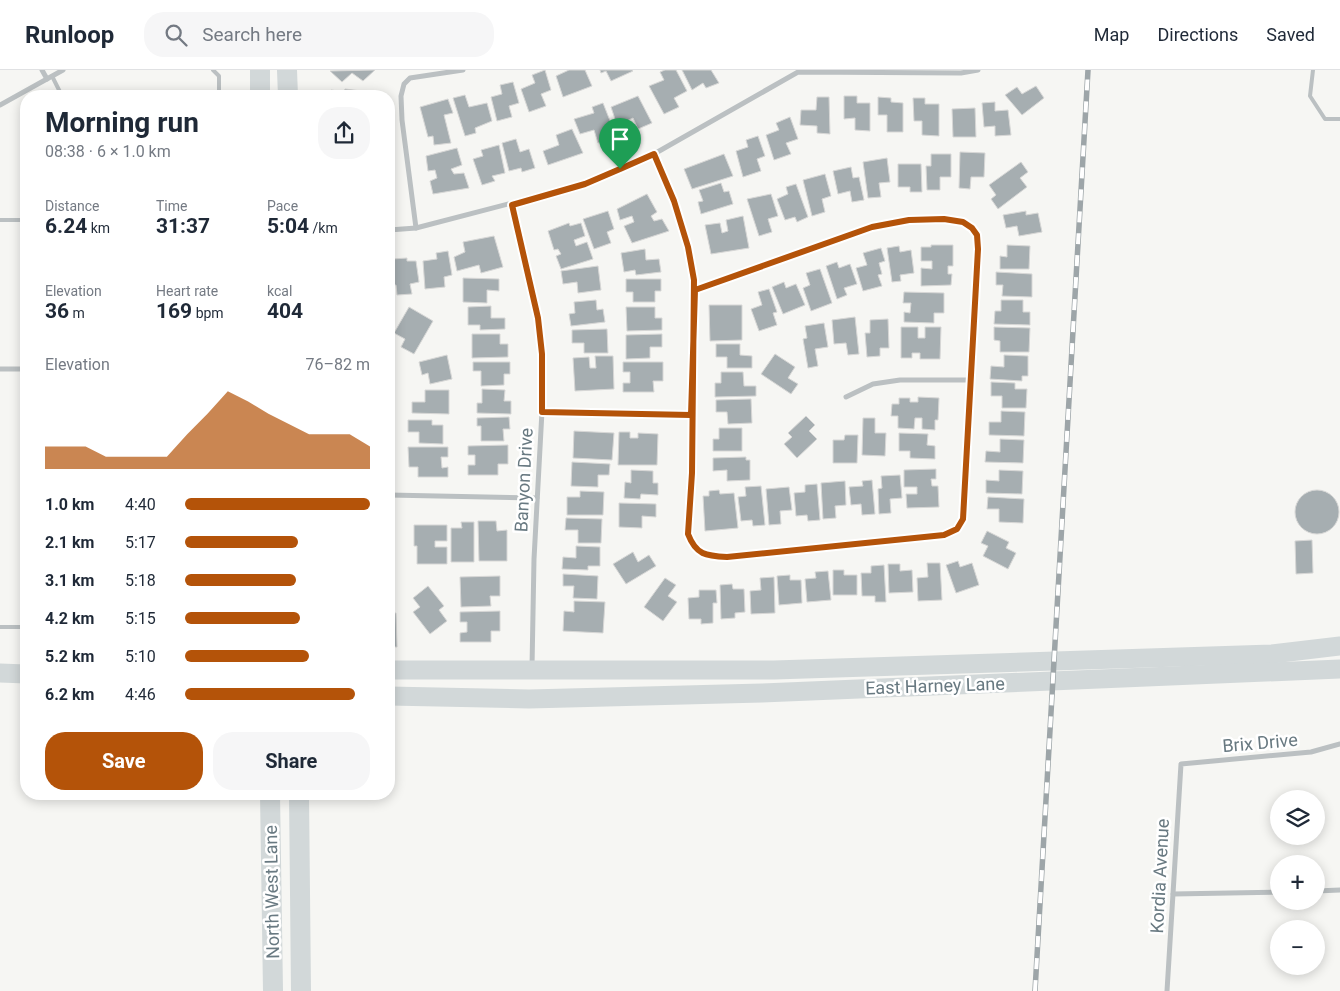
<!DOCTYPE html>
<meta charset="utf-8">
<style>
body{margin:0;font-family:Roboto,sans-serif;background:#f6f6f7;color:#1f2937;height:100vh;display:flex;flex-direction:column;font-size:19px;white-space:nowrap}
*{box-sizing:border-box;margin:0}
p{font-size:16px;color:#747a83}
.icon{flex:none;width:28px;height:28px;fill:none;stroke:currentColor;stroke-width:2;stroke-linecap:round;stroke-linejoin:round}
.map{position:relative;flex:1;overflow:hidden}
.details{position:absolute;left:20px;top:20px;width:375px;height:710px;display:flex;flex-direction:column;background:#fff;border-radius:20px;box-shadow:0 2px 12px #0003}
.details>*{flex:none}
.buttons{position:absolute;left:1270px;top:720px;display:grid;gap:10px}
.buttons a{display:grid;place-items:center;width:55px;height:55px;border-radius:50%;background:#fff;box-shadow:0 2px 12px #0003;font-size:25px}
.pin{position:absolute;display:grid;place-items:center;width:42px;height:42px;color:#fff;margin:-51px -21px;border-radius:50% 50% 50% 0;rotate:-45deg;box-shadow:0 0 5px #0007}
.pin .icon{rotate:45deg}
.round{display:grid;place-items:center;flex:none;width:52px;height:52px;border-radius:20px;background:#f6f6f7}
.headline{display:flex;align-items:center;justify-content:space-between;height:85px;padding:0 25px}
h1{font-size:28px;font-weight:700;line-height:38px}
.figures{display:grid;grid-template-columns:repeat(3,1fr);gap:8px;height:85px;padding:5px 25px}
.figures div{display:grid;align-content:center}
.figures b{font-size:21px;font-weight:700}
.figures small{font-size:14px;font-weight:400}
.figures p{font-size:14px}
.chart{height:140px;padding:10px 25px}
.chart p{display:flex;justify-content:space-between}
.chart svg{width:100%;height:90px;margin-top:5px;fill:#b45309;opacity:.7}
.button{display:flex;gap:10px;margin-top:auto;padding:10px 25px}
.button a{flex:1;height:58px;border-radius:20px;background:#b45309;color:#fff;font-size:20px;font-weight:700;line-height:58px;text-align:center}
.button a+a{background:#f6f6f7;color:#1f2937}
ul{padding:0 25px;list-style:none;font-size:16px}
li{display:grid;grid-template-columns:80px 60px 1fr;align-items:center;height:38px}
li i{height:12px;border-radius:6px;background:#b45309}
header{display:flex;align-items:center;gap:30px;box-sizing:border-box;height:70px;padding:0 25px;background:#fff;border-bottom:1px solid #e0e1e3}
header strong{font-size:24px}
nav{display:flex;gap:28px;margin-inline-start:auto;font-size:18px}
.search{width:350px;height:45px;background:#f6f6f7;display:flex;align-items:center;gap:12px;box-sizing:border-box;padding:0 18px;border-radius:20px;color:#747a83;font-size:19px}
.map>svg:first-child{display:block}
.building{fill:#a6aeb1;stroke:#d7d7d6}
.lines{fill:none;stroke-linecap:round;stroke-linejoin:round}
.lane{stroke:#bbc0c2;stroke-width:4}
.street{stroke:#bbc0c2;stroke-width:5}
.secondary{stroke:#d2d8d9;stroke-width:19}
.primary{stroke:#d2d8d9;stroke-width:20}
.rail-casing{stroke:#9da5a8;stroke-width:5.5}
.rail{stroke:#fff;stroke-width:4;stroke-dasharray:11;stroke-linecap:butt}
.route-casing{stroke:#fff;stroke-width:10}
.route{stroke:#b45309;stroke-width:6}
.labels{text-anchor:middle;stroke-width:5;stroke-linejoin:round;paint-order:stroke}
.street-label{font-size:18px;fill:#687981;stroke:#fff}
</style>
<header>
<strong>Runloop</strong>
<div class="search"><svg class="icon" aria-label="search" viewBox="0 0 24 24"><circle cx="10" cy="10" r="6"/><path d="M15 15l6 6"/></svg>Search here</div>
<nav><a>Map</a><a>Directions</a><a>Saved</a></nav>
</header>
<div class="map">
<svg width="1340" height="921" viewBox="0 0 1340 921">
<rect width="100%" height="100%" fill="#f6f6f3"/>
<g class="building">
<polygon points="375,0 363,11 352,3 342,12 330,1"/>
<polygon points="545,0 551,20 541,24 546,36 529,42 521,19 535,13 532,5"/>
<polygon points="569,0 585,0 592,16 563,27 556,6"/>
<polygon points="600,0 632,0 633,1 611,11 606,1 601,3"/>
<polygon points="665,0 676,0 687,21 674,28 679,37 664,44 649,16 664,10 660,2"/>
<polygon points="682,0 711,0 719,13 706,18 703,13 692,20"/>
<polygon points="513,12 519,33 509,36 512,47 497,51 491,27 502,24 500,15"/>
<polygon points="1036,16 1044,28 1022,45 1005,25 1017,17 1022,24"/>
<polygon points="345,19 369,22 368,26 330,26 331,20 344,22"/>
<polygon points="465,25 469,37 487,33 492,51 475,58 476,63 465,66 453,28"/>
<polygon points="638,26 652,53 638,59 633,48 617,55 611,37"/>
<polygon points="844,26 857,26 857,33 870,33 870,61 855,60 855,48 844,49"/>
<polygon points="817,27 829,27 830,64 817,63 817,56 800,55 801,40 816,40"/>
<polygon points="878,27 891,28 891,32 903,33 903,62 887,62 887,45 878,45"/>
<polygon points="913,28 925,28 925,34 939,34 939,66 922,65 922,51 914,51"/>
<polygon points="448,29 453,43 444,45 451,73 434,75 433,66 428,67 420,37"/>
<polygon points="995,32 995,41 1008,40 1011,65 995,66 995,56 984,57 982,33"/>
<polygon points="603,33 616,66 598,73 594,60 580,64 574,49 594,43 592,37"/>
<polygon points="975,38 976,67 953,67 952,39"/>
<polygon points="790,47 798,69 786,73 791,84 774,90 766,65 779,60 776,53"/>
<polygon points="572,59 583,83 548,95 543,81 559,75 556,65"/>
<polygon points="758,66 765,86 757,89 761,101 743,107 736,81 748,77 746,70"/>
<polygon points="516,69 520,82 529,79 535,98 522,102 521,98 509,101 502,73"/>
<polygon points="499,75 505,103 492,106 495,111 482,115 473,89 483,86 481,80"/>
<polygon points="457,78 462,95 451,99 454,104 464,103 469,118 433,124 430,111 437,108 435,100 428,101 426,86"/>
<polygon points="960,82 985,83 984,107 971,107 970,119 959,118"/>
<polygon points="724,84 733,106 692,119 684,99"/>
<polygon points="931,84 951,84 951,107 940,107 940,120 927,120 926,96 931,96"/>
<polygon points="887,88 890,112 879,113 881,127 868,128 863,92"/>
<polygon points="1021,92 1028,102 1020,108 1027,117 998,139 991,129 996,125 989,115"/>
<polygon points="898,94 921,94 922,122 910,122 910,117 898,117"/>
<polygon points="851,97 853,108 859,107 864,130 852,132 850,121 838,124 833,101"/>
<polygon points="825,104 831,126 822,129 825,142 812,146 803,110"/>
<polygon points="721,113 724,122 729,121 733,134 701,144 698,132 703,131 699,120"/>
<polygon points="796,114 808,147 797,152 795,147 785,150 777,129 788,124 786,117"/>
<polygon points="647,124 657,142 651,146 654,151 662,149 669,161 632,173 624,156 634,152 632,146 620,150 617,139"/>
<polygon points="771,124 778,146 768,149 772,162 759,166 747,129"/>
<polygon points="608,141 614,159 607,162 611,173 594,179 583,149"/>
<polygon points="1026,141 1026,145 1038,143 1042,162 1019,166 1017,156 1006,158 1003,145"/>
<polygon points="743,146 749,178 711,184 705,155 720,153 722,163 728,161 726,150"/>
<polygon points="569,153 570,156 581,153 585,166 574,170 576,176 587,172 593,189 561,199 556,186 561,184 558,179 554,180 548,161"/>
<polygon points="494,166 503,197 481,203 479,195 457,201 454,187 465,182 463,172"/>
<polygon points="931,175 953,175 953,196 948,196 948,204 952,204 951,215 921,216 921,198 932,199 932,191 921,191 921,177 931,177"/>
<polygon points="1007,175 1030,176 1029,199 1000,199 1000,186 1007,187"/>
<polygon points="899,176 900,182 911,180 914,203 900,205 901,211 892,212 887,178"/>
<polygon points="881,178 885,191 879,193 882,204 878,205 882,216 863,221 856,198 867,195 863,183"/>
<polygon points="645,179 646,190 659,189 661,202 636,205 635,200 624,202 621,183"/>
<polygon points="448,181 452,205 444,207 445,217 425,219 423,191 437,189 436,183"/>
<polygon points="407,188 407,191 416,191 419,212 410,214 412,224 397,225 396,215 390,215 389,201 394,201 393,189"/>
<polygon points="837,192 839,198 850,194 857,214 844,218 847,225 837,229 826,196"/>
<polygon points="598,196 601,220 578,223 577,212 563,214 561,201"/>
<polygon points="820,199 832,233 811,241 803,218 810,215 806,203"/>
<polygon points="996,202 1032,204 1032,227 1002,226 1003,215 996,215"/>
<polygon points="463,208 499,209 499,221 487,220 487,233 463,232"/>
<polygon points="626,209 661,209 661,221 655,221 655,232 633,232 633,222 626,222"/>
<polygon points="784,212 786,218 796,214 805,235 783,244 772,217"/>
<polygon points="769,219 777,242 773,243 777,255 759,261 751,239 762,235 758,222"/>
<polygon points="904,222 944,223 944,243 934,243 934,253 904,252 904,242 910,243 911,233 903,233"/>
<polygon points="596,230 597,240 603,239 605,252 571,256 569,244 575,243 574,232"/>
<polygon points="1001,230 1023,230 1023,242 1030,242 1030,255 994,254 995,241 1001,241"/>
<polygon points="709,235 742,235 742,270 710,271"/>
<polygon points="491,236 491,248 505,248 505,259 480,260 480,255 468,255 468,237"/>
<polygon points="409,237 433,251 414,284 401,277 405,269 394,263"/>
<polygon points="626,237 655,237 655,248 662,248 662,260 627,261"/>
<polygon points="855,247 859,284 848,285 846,273 834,274 832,250"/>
<polygon points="888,249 889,278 880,278 880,286 867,287 865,263 870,263 870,250"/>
<polygon points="824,253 828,277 815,279 818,296 808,298 803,269 807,268 805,256"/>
<polygon points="901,257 918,257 918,268 925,268 925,257 941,257 940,289 920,289 920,283 912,283 912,288 901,288"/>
<polygon points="994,257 1030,258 1029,282 1000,282 1000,271 994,270"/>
<polygon points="607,259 608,283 584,283 584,273 572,273 572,260"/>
<polygon points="472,264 500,264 500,274 508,274 508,287 472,288"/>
<polygon points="662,264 662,277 650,277 650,288 626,289 626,265"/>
<polygon points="716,274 740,274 740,285 752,286 752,298 727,298 727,287 716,287"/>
<polygon points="775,284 795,297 788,308 798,314 791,324 761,304"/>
<polygon points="447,285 452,309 430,314 428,303 422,305 419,292"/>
<polygon points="1004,285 1028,286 1028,306 1022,306 1022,311 990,309 991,296 1004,297"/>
<polygon points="595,286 613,286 614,319 575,321 573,288 589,287 590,298 596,298"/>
<polygon points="473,292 510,292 510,304 504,304 504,315 481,316 481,301 473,301"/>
<polygon points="623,292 663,292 663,311 653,311 654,322 623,322 623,313 630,313 630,302 623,302"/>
<polygon points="721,302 743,302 744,316 756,316 756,326 715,327 715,313 721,313"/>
<polygon points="991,312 1015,313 1015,319 1027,319 1026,338 1002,338 1002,326 991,326"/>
<polygon points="482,319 505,320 504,331 511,331 511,344 477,343 477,333 482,333"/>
<polygon points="425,320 449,320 449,344 412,343 412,332 425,332"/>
<polygon points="918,327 939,328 938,350 935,350 935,360 922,359 922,348 915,348 914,359 898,358 898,346 891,346 892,334 899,334 899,328 910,328 910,332 918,332"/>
<polygon points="751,329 752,353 728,354 727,342 716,342 716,330"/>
<polygon points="1001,341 1025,342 1024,366 989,365 989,352 1001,352"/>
<polygon points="806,346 815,355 809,361 817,369 797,388 784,374 792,367 788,363"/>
<polygon points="509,347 510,359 503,359 504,371 481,371 481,356 477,356 477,348"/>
<polygon points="863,348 875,348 875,363 886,363 885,386 862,385"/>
<polygon points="408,350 432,350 432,355 443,355 443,374 419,373 419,362 408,362"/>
<polygon points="719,358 742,358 742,381 713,381 713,369 719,369"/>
<polygon points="574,361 614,363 612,390 573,388"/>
<polygon points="619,362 630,362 630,368 638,368 638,363 658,364 657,395 618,395"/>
<polygon points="899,363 928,364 927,375 935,376 935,389 910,388 910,381 899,381"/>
<polygon points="845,365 858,365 857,393 833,393 833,370 844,370"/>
<polygon points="1000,369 1024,370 1023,393 985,392 986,381 1000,382"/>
<polygon points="508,375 508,394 498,394 498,405 468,405 468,395 475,395 475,385 468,385 468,376"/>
<polygon points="408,377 448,377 448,387 441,387 442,398 448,397 448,407 418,407 418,397 409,397"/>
<polygon points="746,387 746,390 750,390 750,410 727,411 727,400 713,401 713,388"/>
<polygon points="572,392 610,394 609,405 598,405 598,417 571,416"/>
<polygon points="936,399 936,409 931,409 932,416 938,416 939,437 907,438 906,424 917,424 917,417 904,417 904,400"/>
<polygon points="631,400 653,401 653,413 658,413 658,425 641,424 640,429 624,428 625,412 631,413"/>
<polygon points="999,400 1023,401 1022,424 986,423 986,410 999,411"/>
<polygon points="900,405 902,428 890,429 891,443 879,444 878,419 882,418 881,406"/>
<polygon points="872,410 875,444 862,445 861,434 851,435 849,417 863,416 862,411"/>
<polygon points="845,411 846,435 835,436 836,448 823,449 821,413"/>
<polygon points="817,414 820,450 808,451 807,445 796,446 794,423 805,422 805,415"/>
<polygon points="761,416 765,455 753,456 752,450 741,451 738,427 746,426 745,417"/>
<polygon points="789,417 792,440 780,441 781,454 769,455 766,419"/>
<polygon points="719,420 720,424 734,423 738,458 705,461 703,426 709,426 709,421"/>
<circle cx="1317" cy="442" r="22"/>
<polygon points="580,421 604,422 603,445 567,445 567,427 580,427"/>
<polygon points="988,427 1024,429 1023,453 999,452 999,439 987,439"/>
<polygon points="619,433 656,434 656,447 642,446 642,458 619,457"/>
<polygon points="566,448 602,449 601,473 578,473 578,460 565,460"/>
<polygon points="478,451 496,451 497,461 507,460 507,491 479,491"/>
<polygon points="461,452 474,452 474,492 451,492 451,458 462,458"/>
<polygon points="414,455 447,455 447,471 435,471 435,477 447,477 447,494 417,494 417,476 414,476"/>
<polygon points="987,461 1009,472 1006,478 1016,483 1008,499 983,486 988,476 981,473"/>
<polygon points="1312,470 1313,503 1296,504 1295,471"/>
<polygon points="576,476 600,477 600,496 588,496 588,500 562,499 563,487 576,488"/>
<polygon points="633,482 638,492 649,485 656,496 626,514 613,494"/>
<polygon points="958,491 960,497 972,493 979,515 956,523 946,495"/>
<polygon points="927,493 940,493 942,530 918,531 917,508 928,507"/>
<polygon points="888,494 900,494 900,501 912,500 913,522 889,523"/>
<polygon points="884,495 886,532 875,532 875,526 862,526 861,503 871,503 871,496"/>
<polygon points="833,500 844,500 844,505 857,505 857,525 833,525"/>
<polygon points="828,501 831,530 807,532 805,509 816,508 815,502"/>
<polygon points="563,504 598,506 597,529 573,528 574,516 563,516"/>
<polygon points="790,505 790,510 801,510 802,533 779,535 777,506"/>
<polygon points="500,506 500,526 490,526 491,536 461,537 460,507"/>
<polygon points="774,507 775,543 751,544 750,521 761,520 760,508"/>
<polygon points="665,508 676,515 668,526 677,532 663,551 644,537"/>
<polygon points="732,514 733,519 744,519 745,542 735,543 735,548 721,549 720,515"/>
<polygon points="428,516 444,536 439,540 447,551 430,564 413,542 420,537 413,528"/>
<polygon points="699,520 716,520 717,533 713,533 713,553 701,554 701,549 689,549 688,528 699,527"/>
<polygon points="574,531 605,532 603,563 563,561 564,541 574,542"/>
<polygon points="500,541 500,561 491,561 491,572 460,572 460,563 467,562 467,552 460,552 460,542"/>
<polygon points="389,543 396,543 397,577 389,577"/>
</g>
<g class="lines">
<g class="lane">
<polyline points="213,0 219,6 219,26"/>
<polyline points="1313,0 1310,26 1325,49 1340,49"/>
<polyline points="52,6 62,26"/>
<polyline points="0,150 26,150"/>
<polyline points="0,557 26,557"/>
</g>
<g class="street">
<polyline points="42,0 47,9"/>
<polyline points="0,35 63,0"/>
<path d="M654 84 673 131 688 177 694 210 692 403 688 464 693 476 697 481 711 486 727 487 944 465 957 459 963 449 978 179C977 171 978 163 972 158 933 121 743 203 695 220"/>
<polyline points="513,135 538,248 542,284 542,341 534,489 532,597"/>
<polyline points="416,158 402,50 401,26 404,14 410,8 463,0"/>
<polyline points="389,160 416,158 585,114 654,84 798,2 961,3 978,0"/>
<polyline points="0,299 26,299"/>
<polyline points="846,327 873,314 900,310 970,310"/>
<polyline points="542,341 691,345"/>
<polyline points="389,425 537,428"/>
<polyline points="1316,821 1340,820"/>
<polyline points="1173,824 1279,822"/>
<polyline points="1167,921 1181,694 1311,682 1340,674"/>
</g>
<g class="secondary">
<polyline points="389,600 774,600 1272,584 1340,576"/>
<polyline points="0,603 26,604"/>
<polyline points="389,626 529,629 762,623 1340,599"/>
</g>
<g class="primary">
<polyline points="260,0 260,26"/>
<polyline points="287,0 288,26"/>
<polyline points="270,724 273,921"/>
<polyline points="299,724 301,921"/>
</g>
<g class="rail-casing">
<polyline id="rail" points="1035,921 1088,0"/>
</g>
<use href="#rail" class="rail"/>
</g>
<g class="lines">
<g class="route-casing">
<path id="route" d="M620 99 585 114 512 135 538 248 542 284V342L691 345 695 220 872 157 909 150 944 149 963 152 972 158 977 165 978 179 963 449 957 459 944 465 727 487C706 486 696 485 688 464L692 403 694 210 688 177 674 131 654 84 620 99"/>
</g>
<use href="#route" class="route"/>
</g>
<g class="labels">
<g class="street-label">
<text transform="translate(524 410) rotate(-87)" y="6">Banyon Drive</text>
<text transform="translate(935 616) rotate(-2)" y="6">East Harney Lane</text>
<text transform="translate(1260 673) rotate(-5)" y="6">Brix Drive</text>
<text transform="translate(1160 806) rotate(-87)" y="6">Kordia Avenue</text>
<text transform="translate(272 822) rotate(-91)" y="6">North West Lane</text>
</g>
</g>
</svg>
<div class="buttons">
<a><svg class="icon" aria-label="layers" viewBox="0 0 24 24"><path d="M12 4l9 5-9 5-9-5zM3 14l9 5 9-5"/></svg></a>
<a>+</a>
<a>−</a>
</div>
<div class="pin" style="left:620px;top:99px;background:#1e9e55"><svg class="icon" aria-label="arrive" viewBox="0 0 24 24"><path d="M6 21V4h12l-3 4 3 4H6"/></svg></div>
<section class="details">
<div class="headline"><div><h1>Morning run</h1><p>08:38 · 6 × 1.0 km</p></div><a class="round"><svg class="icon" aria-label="share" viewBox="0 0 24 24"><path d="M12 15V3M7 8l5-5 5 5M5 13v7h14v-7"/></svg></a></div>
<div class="figures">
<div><p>Distance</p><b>6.24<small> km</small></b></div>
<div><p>Time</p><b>31:37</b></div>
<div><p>Pace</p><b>5:04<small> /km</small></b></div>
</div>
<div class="figures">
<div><p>Elevation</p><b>36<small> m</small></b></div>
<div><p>Heart rate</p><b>169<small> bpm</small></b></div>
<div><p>kcal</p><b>404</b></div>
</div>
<div class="chart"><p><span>Elevation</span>76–82 m</p>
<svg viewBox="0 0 160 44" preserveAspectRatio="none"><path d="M0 44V33L10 33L20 33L30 38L40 38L50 38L60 38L70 27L80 17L90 6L100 11L110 17L120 22L130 27L140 27L150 27L160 33V44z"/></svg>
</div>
<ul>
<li><b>1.0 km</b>4:40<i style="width:100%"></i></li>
<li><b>2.1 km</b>5:17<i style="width:61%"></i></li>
<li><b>3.1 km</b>5:18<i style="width:60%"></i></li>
<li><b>4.2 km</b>5:15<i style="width:62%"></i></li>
<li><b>5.2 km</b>5:10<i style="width:67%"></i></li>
<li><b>6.2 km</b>4:46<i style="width:92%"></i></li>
</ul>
<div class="button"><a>Save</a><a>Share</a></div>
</section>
</div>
